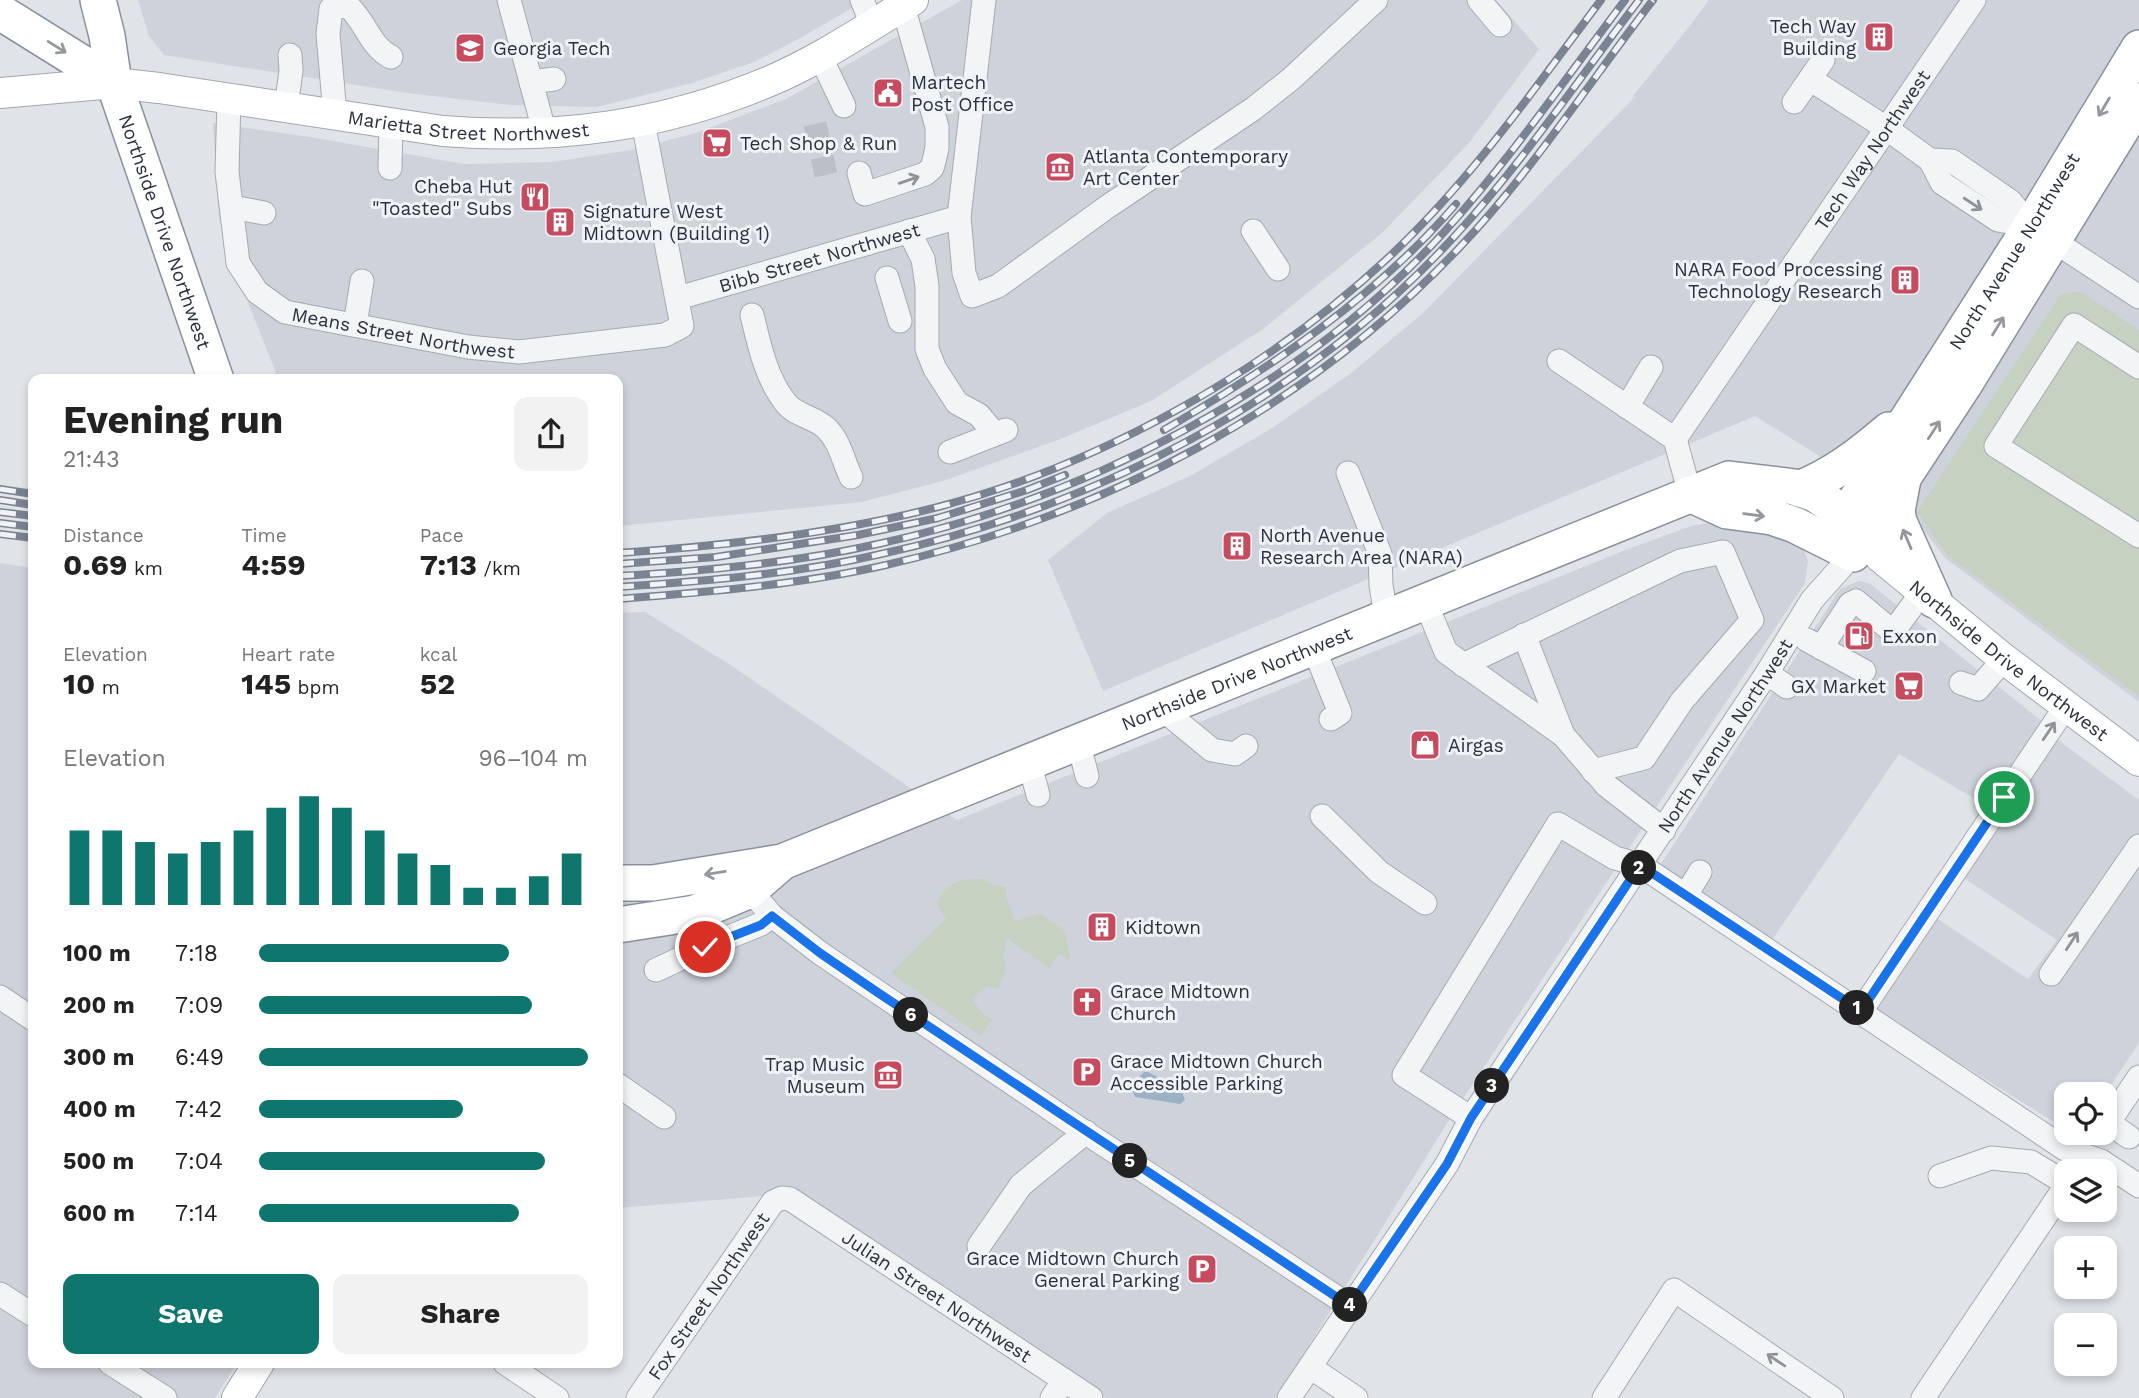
<!DOCTYPE html>
<meta charset="utf-8">
<style>
body{margin:0;font-family:"Work Sans",sans-serif;background:#f2f2f2;color:#222;height:100vh;display:flex;flex-direction:column;font-size:26px;white-space:nowrap}
*{box-sizing:border-box;margin:0}
p{font-size:23px;color:#767676}
.icon{flex:none;width:38px;height:38px;fill:none;stroke:currentColor;stroke-width:2;stroke-linecap:round;stroke-linejoin:round}
.map{position:relative;flex:1;overflow:hidden}
.side{position:absolute;left:28px;top:374px;width:595px;height:994px;display:flex;flex-direction:column;background:#fff;border-radius:14px;box-shadow:0 4px 10px #0003}
.side>*{flex:none}
.controls{position:absolute;left:2054px;top:1082px;display:grid;gap:14px}
.controls a{display:grid;place-items:center;width:63px;height:63px;border-radius:14px;background:#fff;box-shadow:0 4px 10px #0003;font-size:35px}
.pin{position:absolute;display:grid;place-items:center;width:60px;height:60px;color:#fff;margin:-30px;border:4px solid #fff;border-radius:50%;box-shadow:0 2px 7px #0007}
.km{position:absolute;width:35px;height:35px;margin:-18px;border-radius:50%;background:#222;color:#fff;font-size:19px;line-height:35px;text-align:center}
.round{display:grid;place-items:center;flex:none;width:74px;height:74px;border-radius:14px;background:#f2f2f2}
.headline{display:flex;align-items:center;justify-content:space-between;height:119px;padding:0 35px}
h1{font-size:38px;font-weight:700;line-height:52px}
.figures{display:grid;grid-template-columns:repeat(3,1fr);gap:10px;height:119px;padding:7px 35px}
.figures div{display:grid;align-content:center}
.figures b{font-size:30px;font-weight:700}
.figures small{font-size:19px;font-weight:400}
.figures p{font-size:19px}
.chart{height:196px;padding:14px 35px}
.chart p{display:flex;justify-content:space-between}
.chart svg{width:100%;height:126px;margin-top:7px;stroke:#0f766e;stroke-width:6}
.action{display:flex;gap:14px;margin-top:auto;padding:14px 35px}
.action a{flex:1;height:80px;border-radius:14px;background:#0f766e;color:#fff;font-size:28px;font-weight:700;line-height:80px;text-align:center}
.action a+a{background:#f2f2f2;color:#222}
ul{padding:0 35px;list-style:none;font-size:23px}
li{display:grid;grid-template-columns:112px 84px 1fr;align-items:center;height:52px}
li i{height:18px;border-radius:9px;background:#0f766e}
.map>svg:first-child{display:block}
.built{fill:#ced2da}
.green{fill:#c5d1c1}
.water{fill:#9db1c6}
.lines{fill:none;stroke-linecap:round;stroke-linejoin:round}
.minor-tunnel{stroke:#bbbfc6;stroke-width:23;stroke-dasharray:23 11;stroke-linecap:butt}
.minor-casing{stroke:#a5aab2;stroke-width:25}
.major-casing{stroke:#a0a7b3;stroke-width:32}
.highway-casing{stroke:#88919e;stroke-width:38}
.minor{stroke:#f2f4f6;stroke-width:23}
.major{stroke:#fff;stroke-width:30}
.highway{stroke:#fff;stroke-width:35}
.rail-casing{stroke:#7a8391;stroke-width:8}
.rail{stroke:#eff2f6;stroke-width:5;stroke-dasharray:16;stroke-linecap:butt}
.oneway{stroke:#94989e}
.oneway2{stroke:#8e929a}
.route-casing{stroke:#fff;stroke-width:14}
.route{stroke:#1a73e8;stroke-width:9}
.labels{text-anchor:middle;stroke-width:6;stroke-linejoin:round;paint-order:stroke}
.poi-label{font-size:19px;fill:#29313e;stroke:#eff2f6;text-anchor:start}
.street-label{font-size:19px;fill:#29313e;stroke:#eff2f6}
</style>
<div class="map">
<svg width="2139" height="1398" viewBox="0 0 2139 1398">
<rect width="100%" height="100%" fill="#e0e3e8"/>
<g class="built">
<polygon points="138,0 866,0 795,41 754,62 692,83 597,107 511,105 407,93 164,55 149,36"/>
<polygon points="962,0 1496,0 1539,49 1469,143 1382,233 1263,329 1151,401 1058,440 946,480 862,502 618,526 618,380 279,380 234,268 219,218 213,123 310,137 464,164 552,162 631,150 696,133 786,99"/>
<polygon points="1709,0 2139,0 2139,702 1945,558 1910,512 1755,416 1103,691 1048,560 1107,513 1190,476 1272,428 1350,374 1423,313 1636,96 1632,97 1689,27"/>
<polygon points="1718,522 1762,525 1803,548 1808,561 1805,583 1456,1109 1276,1398 1106,1398 791,1190 765,1196 618,1208 618,613 645,612 732,666 957,820 1623,551 1694,525"/>
<polygon points="0,563 33,568 33,1363 237,1363 215,1398 0,1398"/>
<polygon points="1859,581 1869,583 2044,723 1987,806 1899,754 1772,940 1659,867 1840,589"/>
<polygon points="2054,737 2139,800 2139,1043 2105,1094 2067,1094 2067,1130 1870,1007 1932,915 2028,979 2057,940 1961,876"/>
</g>
<g class="green">
<polygon points="2081,292 2139,330 2139,696 1947,555 1917,512 2061,294"/>
<path d="M984 879 991 884 1006 887V897L1015 921 1041 914 1065 931 1070 960 1059 953 1049 968 1007 938 1003 955 1006 971 998 988 987 986 972 999 981 1012 992 1020 981 1036 891 973 946 919 937 905C944 881 962 879 984 879Z"/>
</g>
<polygon class="water" points="1144,1072 1148,1072 1181,1089 1185,1100 1180,1104 1135,1097 1132,1090 1135,1081"/>
<g class="lines">
<polyline class="minor-tunnel" points="815,124 826,175"/>
<g class="minor-casing">
<g id="minor">
<polyline points="509,0 545,134"/>
<polyline points="862,0 872,25"/>
<polyline points="984,0 959,217 964,273 972,296 998,286 1107,207 1253,109 1291,79 1376,0"/>
<polyline points="1479,0 1500,25"/>
<polyline points="820,56 844,106"/>
<polyline points="1813,81 1886,128 1930,160 1942,183 1998,220 2031,226"/>
<polyline points="531,82 554,79"/>
<path id="s1" d="M229 98 227 172 238 263 257 292 285 312 468 347 519 352 665 335 682 326 643 122"/>
<polyline points="1794,102 1823,60"/>
<polyline points="286,107 291,71 290,55"/>
<path d="M335 114 328 34 331 9 347 5C365 20 370 47 391 57"/>
<polyline points="1930,160 1952,161 2010,201 2031,226 2139,297"/>
<polyline points="390,168 391,123"/>
<polyline points="859,173 865,194 925,174 932,168 934,161 937,148 937,127 903,6"/>
<polyline points="232,207 264,213"/>
<polyline points="909,231 923,259 927,286 927,349 935,369 957,403 979,415 994,433"/>
<polyline points="1253,231 1278,269"/>
<polyline points="887,278 900,321"/>
<path id="s2" d="M678 298 959 217"/>
<path d="M752 315C759 344 766 378 785 402 795 416 815 417 826 428 840 441 843 461 851 477"/>
<polyline points="355,325 362,281"/>
<polyline points="1559,361 1675,439 1690,494"/>
<polyline points="2139,367 2074,325 1996,446 2139,536"/>
<polyline points="1627,407 1651,367"/>
<path id="s3" d="M1675 439 1974 0"/>
<polyline points="950,452 1006,430"/>
<polyline points="1348,473 1380,554 1381,585 1386,617"/>
<polyline points="1425,601 1446,652 1563,735 1607,786 1664,830"/>
<polyline points="1524,635 1563,735"/>
<polyline points="1807,640 1864,671"/>
<polyline points="1313,646 1340,713 1331,719"/>
<polyline points="1821,648 1850,604 1856,601 1893,632 1923,591"/>
<polyline points="1463,665 1680,561 1723,552 1752,620 1682,701 1644,758 1593,771"/>
<polyline points="1767,673 1787,687"/>
<polyline points="1961,683 1978,689 2004,659"/>
<polyline points="1161,708 1212,750 1235,754 1246,746"/>
<polyline points="1078,741 1087,776"/>
<polyline points="1029,761 1038,795"/>
<polyline points="1322,816 1379,872 1425,903"/>
<polyline points="750,890 772,916 820,953 1077,1127 1350,1306"/>
<polyline points="1686,895 1700,872"/>
<polyline points="705,947 761,924 772,916"/>
<polyline points="656,970 705,947 695,913"/>
<polyline points="2051,974 2139,846"/>
<polyline points="0,997 33,1019"/>
<polyline points="1861,1011 2066,706"/>
<polyline points="618,1085 664,1117"/>
<polyline points="1471,1118 1404,1075 1558,824 1615,858 1640,865 2065,1149 2101,1161 2139,1186"/>
<polyline points="2109,1123 2129,1137"/>
<polyline points="2105,1128 2139,1077"/>
<polyline points="1940,1176 1991,1158 2031,1162 2067,1184"/>
<polyline points="979,1246 1021,1185 1086,1132"/>
<polyline points="0,1294 33,1315"/>
<polyline points="110,1363 165,1398"/>
<polyline points="505,1363 557,1398"/>
<polyline points="1310,1367 1356,1398"/>
<path id="s4" d="M638 1398 773 1202 782 1198 790 1199 1091 1398"/>
<polyline points="1052,1398 1064,1380"/>
<path id="s5" d="M1289 1398 1447 1164 1471 1118 1767 673 1812 600 1853 554"/>
<polyline points="1604,1398 1674,1290 1832,1398"/>
<polyline points="1923,1398 2067,1184"/>
</g>
</g>
<g class="major-casing">
<g id="major">
<path id="s6" d="M0 93 114 83 159 88 443 131C558 140 663 126 770 81 820 60 866 28 913 0"/>
<path id="s7" d="M1870 530 1880 557 2004 659 2139 761"/>
<polyline points="237,1398 259,1363"/>
</g>
</g>
<g class="highway-casing">
<g id="highway">
<path id="s8" d="M98 0 107 36 114 83 216 380"/>
<polyline points="0,12 114,83"/>
<polyline points="1903,479 1897,511 1899,522 1934,600"/>
<path d="M1799 489C1834 475 1861 454 1889 430"/>
<polyline points="1690,494 1727,511 1772,517 1795,525 1853,554 1964,385 2139,101"/>
<path id="s9" d="M1835 533 2031 226 2139 48"/>
<path id="s10" d="M618 883H653L782 862 1729 479 1795 487 1815 494 1870 530"/>
<polyline points="618,925 695,913 750,890 780,864"/>
</g>
</g>
<use href="#minor" class="minor"/>
<use href="#major" class="major"/>
<use href="#highway" class="highway"/>
<g class="rail-casing">
<g id="rail">
<path d="M1164 430C1270 368 1375 298 1456 204"/>
<polyline points="0,489 33,494"/>
<polyline points="0,500 33,505"/>
<polyline points="0,512 33,516"/>
<polyline points="0,523 33,527"/>
<polyline points="0,534 33,538"/>
<path d="M618 553C724 546 831 534 934 508 1099 466 1266 372 1390 256 1471 180 1535 88 1601 0"/>
<polyline points="618,564 716,557 858,535 938,518 1027,490 1065,475"/>
<path d="M618 576C705 571 792 563 878 544 1084 499 1303 388 1445 231 1511 158 1566 78 1625 0"/>
<path d="M618 587C706 581 795 574 881 554 1095 507 1303 400 1452 239 1521 165 1578 80 1639 0"/>
<path d="M618 599C707 592 798 585 886 565 1103 515 1306 410 1460 247 1532 171 1589 83 1653 0"/>
</g>
</g>
<use href="#rail" class="rail"/>
</g>
<defs><path id="oneway-shaft" d="M-6 0H5M1.5-3L5.5 0L1.5 3" fill="none" stroke-width="1.6" stroke-linecap="round" stroke-linejoin="round" transform="scale(1.75)"/></defs>
<g class="oneway">
<use href="#oneway-shaft" transform="translate(57 47) rotate(32)"/>
<use href="#oneway-shaft" transform="translate(2104 107) rotate(121)"/>
<use href="#oneway-shaft" transform="translate(1998 326) rotate(-58)"/>
<use href="#oneway-shaft" transform="translate(1934 430) rotate(-57)"/>
<use href="#oneway-shaft" transform="translate(1754 515) rotate(8)"/>
<use href="#oneway-shaft" transform="translate(1907 539) rotate(-113)"/>
<use href="#oneway-shaft" transform="translate(715 873) rotate(171)"/>
</g>
<g class="oneway2">
<use href="#oneway-shaft" transform="translate(909 180) rotate(-19)"/>
<use href="#oneway-shaft" transform="translate(1973 204) rotate(33)"/>
<use href="#oneway-shaft" transform="translate(2049 731) rotate(-56)"/>
<use href="#oneway-shaft" transform="translate(2072 941) rotate(-57)"/>
<use href="#oneway-shaft" transform="translate(1776 1360) rotate(-146)"/>
</g>
<g class="lines">
<g class="route-casing">
<polyline id="route" points="705,947 761,925 772,916 820,953 877,992 1350,1306 1447,1164 1471,1118 1640,865 1861,1011 2004,797"/>
</g>
<use href="#route" class="route"/>
</g>
<defs>
<g id="building-square" transform="scale(1.575)"><rect x="-9" y="-9" width="18" height="18" rx="4" fill="#c64b5e" stroke="#eff2f6"/><path d="M-4-6H4V6H1V3H-1V6H-4ZM-2.5-4.3h1.7v1.8h-1.7ZM.8-4.3h1.7v1.8H.8ZM-2.5-1h1.7V.8h-1.7ZM.8-1h1.7V.8H.8Z" fill="#fff"/></g>
<g id="university-square" transform="scale(1.575)"><rect x="-9" y="-9" width="18" height="18" rx="4" fill="#c64b5e" stroke="#eff2f6"/><path d="M0-5L7-2L0 1L-7-2ZM-4 1L0 2.5L4 1V4Q0 6-4 4Z" fill="#fff"/></g>
<g id="civic-square" transform="scale(1.575)"><rect x="-9" y="-9" width="18" height="18" rx="4" fill="#c64b5e" stroke="#eff2f6"/><path d="M-.6-6.5H3V-4.5H.6V-3L4-1V1h2V6H-6V1h2V-1L-.6-3ZM-1.2 2.5V6h2.4V2.5Z" fill="#fff"/></g>
<g id="supermarket-square" transform="scale(1.575)"><rect x="-9" y="-9" width="18" height="18" rx="4" fill="#c64b5e" stroke="#eff2f6"/><path d="M-6-5.5h2.5l.6 2H6L4.5 2H-2.5L-4.4-4H-6ZM-1.5 3.2a1.3 1.3 0 1 0 .1 0ZM3 3.2a1.3 1.3 0 1 0 .1 0Z" fill="#fff"/></g>
<g id="museum-square" transform="scale(1.575)"><rect x="-9" y="-9" width="18" height="18" rx="4" fill="#c64b5e" stroke="#eff2f6"/><path d="M0-6L6-3V-2H-6V-3ZM-5-1h2V3h-2ZM-1-1h2V3h-2ZM3-1h2V3H3ZM-6 4H6V6H-6Z" fill="#fff"/></g>
<g id="restaurant-square" transform="scale(1.575)"><rect x="-9" y="-9" width="18" height="18" rx="4" fill="#c64b5e" stroke="#eff2f6"/><path d="M-5-6h1v4h1v-4h1v4h1v-4h1v5L-1.5 .5V6h-2V.5L-5-1ZM5-6V6H3V1.5H1.5Q1.5-4 5-6Z" fill="#fff"/></g>
<g id="fuel-square" transform="scale(1.575)"><rect x="-9" y="-9" width="18" height="18" rx="4" fill="#c64b5e" stroke="#eff2f6"/><path d="M-5.5-6h7V0h2V4h1.3V-2.5L3-4.5l.8-.8L6-3V5H2.5V1h-1V6h-7ZM-4.2-4.7v3.2H.2V-4.7Z" fill="#fff"/></g>
<g id="shop-square" transform="scale(1.575)"><rect x="-9" y="-9" width="18" height="18" rx="4" fill="#c64b5e" stroke="#eff2f6"/><path d="M-5-2.5h2.3a2.7 3.5 0 0 1 5.4 0H5L5.5 6h-11ZM-1.5-2.5h3a1.5 2.3 0 0 0-3 0Z" fill="#fff"/></g>
<g id="church-square" transform="scale(1.575)"><rect x="-9" y="-9" width="18" height="18" rx="4" fill="#c64b5e" stroke="#eff2f6"/><path d="M-1.2-6h2.4v3.5h3.3v2.4h-3.3V6h-2.4V-.1h-3.3v-2.4h3.3Z" fill="#fff"/></g>
<g id="parking-square" transform="scale(1.575)"><rect x="-9" y="-9" width="18" height="18" rx="4" fill="#c64b5e" stroke="#eff2f6"/><path d="M-3.5-5.5H1a3.5 3.5 0 0 1 0 7H-1V5.5H-3.5ZM-1-3.4V-.6H.8a1.4 1.4 0 0 0 0-2.8Z" fill="#fff"/></g>
</defs>
<g fill-rule="evenodd">
<use href="#building-square" x="1879" y="37"/>
<use href="#university-square" x="470" y="48"/>
<use href="#civic-square" x="888" y="93"/>
<use href="#supermarket-square" x="717" y="143"/>
<use href="#museum-square" x="1060" y="167"/>
<use href="#restaurant-square" x="535" y="197"/>
<use href="#building-square" x="560" y="222"/>
<use href="#building-square" x="1905" y="280"/>
<use href="#building-square" x="1237" y="546"/>
<use href="#fuel-square" x="1859" y="636"/>
<use href="#supermarket-square" x="1909" y="686"/>
<use href="#shop-square" x="1425" y="745"/>
<use href="#building-square" x="1102" y="927"/>
<use href="#church-square" x="1087" y="1002"/>
<use href="#parking-square" x="1087" y="1072"/>
<use href="#museum-square" x="888" y="1075"/>
<use href="#parking-square" x="1202" y="1269"/>
</g>
<g class="labels">
<g class="poi-label">
<text x="1856" y="33" text-anchor="end">Tech Way<tspan x="1856" dy="22">Building</tspan></text>
<text x="493" y="55">Georgia Tech</text>
<text x="911" y="89">Martech<tspan x="911" dy="22">Post Office</tspan></text>
<text x="740" y="150">Tech Shop &amp; Run</text>
<text x="1083" y="163">Atlanta Contemporary<tspan x="1083" dy="22">Art Center</tspan></text>
<text x="512" y="193" text-anchor="end">Cheba Hut<tspan x="512" dy="22">"Toasted" Subs</tspan></text>
<text x="583" y="218">Signature West<tspan x="583" dy="22">Midtown (Building 1)</tspan></text>
<text x="1882" y="276" text-anchor="end">NARA Food Processing<tspan x="1882" dy="22">Technology Research</tspan></text>
<text x="1260" y="542">North Avenue<tspan x="1260" dy="22">Research Area (NARA)</tspan></text>
<text x="1882" y="643">Exxon</text>
<text x="1886" y="693" text-anchor="end">GX Market</text>
<text x="1448" y="752">Airgas</text>
<text x="1125" y="934">Kidtown</text>
<text x="1110" y="998">Grace Midtown<tspan x="1110" dy="22">Church</tspan></text>
<text x="1110" y="1068">Grace Midtown Church<tspan x="1110" dy="22">Accessible Parking</tspan></text>
<text x="865" y="1071" text-anchor="end">Trap Music<tspan x="865" dy="22">Museum</tspan></text>
<text x="1179" y="1265" text-anchor="end">Grace Midtown Church<tspan x="1179" dy="22">General Parking</tspan></text>
</g>
<g class="street-label">
<text dy="7" stroke="none"><textPath href="#s6" startOffset="472">Marietta Street Northwest</textPath></text>
<text dy="7" stroke="none"><textPath href="#s3" startOffset="350">Tech Way Northwest</textPath></text>
<text dy="7" stroke="none"><textPath href="#s8" startOffset="242">Northside Drive Northwest</textPath></text>
<text dy="7" stroke="none"><textPath href="#s9" startOffset="334">North Avenue Northwest</textPath></text>
<text dy="7" stroke="none"><textPath href="#s2" startOffset="147">Bibb Street Northwest</textPath></text>
<text dy="7" stroke="none"><textPath href="#s1" startOffset="355">Means Street Northwest</textPath></text>
<text dy="7" stroke="none"><textPath href="#s7" startOffset="194">Northside Drive Northwest</textPath></text>
<text dy="7" stroke="none"><textPath href="#s10" startOffset="656">Northside Drive Northwest</textPath></text>
<text dy="7" stroke="none"><textPath href="#s5" startOffset="793">North Avenue Northwest</textPath></text>
<text dy="7" stroke="none"><textPath href="#s4" startOffset="124">Fox Street Northwest</textPath></text>
<text dy="7" stroke="none"><textPath href="#s4" startOffset="432">Julian Street Northwest</textPath></text>
</g>
</g>
</svg>
<div class="controls">
<a><svg class="icon" aria-label="locate" viewBox="0 0 24 24"><circle cx="12" cy="12" r="6"/><path d="M12 2v4M12 18v4M2 12h4M18 12h4"/></svg></a>
<a><svg class="icon" aria-label="layers" viewBox="0 0 24 24"><path d="M12 4l9 5-9 5-9-5zM3 14l9 5 9-5"/></svg></a>
<a>+</a>
<a>−</a>
</div>
<div class="pin" style="left:2004px;top:797px;background:#1e9e55"><svg class="icon" aria-label="arrive" viewBox="0 0 24 24"><path d="M6 21V4h12l-3 4 3 4H6"/></svg></div>
<div class="pin" style="left:705px;top:947px;background:#d93025"><svg class="icon" aria-label="check" viewBox="0 0 24 24"><path d="M5 12l5 5 9-10"/></svg></div>
<b class="km" style="left:1857px;top:1008px">1</b>
<b class="km" style="left:1639px;top:868px">2</b>
<b class="km" style="left:1492px;top:1086px">3</b>
<b class="km" style="left:1350px;top:1305px">4</b>
<b class="km" style="left:1130px;top:1161px">5</b>
<b class="km" style="left:911px;top:1015px">6</b>
<section class="side">
<div class="headline"><div><h1>Evening run</h1><p>21:43</p></div><a class="round"><svg class="icon" aria-label="share" viewBox="0 0 24 24"><path d="M12 15V3M7 8l5-5 5 5M5 13v7h14v-7"/></svg></a></div>
<div class="figures">
<div><p>Distance</p><b>0.69<small> km</small></b></div>
<div><p>Time</p><b>4:59</b></div>
<div><p>Pace</p><b>7:13<small> /km</small></b></div>
</div>
<div class="figures">
<div><p>Elevation</p><b>10<small> m</small></b></div>
<div><p>Heart rate</p><b>145<small> bpm</small></b></div>
<div><p>kcal</p><b>52</b></div>
</div>
<div class="chart"><p><span>Elevation</span>96–104 m</p>
<svg viewBox="0 0 160 44" preserveAspectRatio="none"><path d="M5 44V18M15 44V18M25 44V22M35 44V26M45 44V22M55 44V18M65 44V10M75 44V6M85 44V10M95 44V18M105 44V26M115 44V30M125 44V38M135 44V38M145 44V34M155 44V26"/></svg>
</div>
<ul>
<li><b>100 m</b>7:18<i style="width:76%"></i></li>
<li><b>200 m</b>7:09<i style="width:83%"></i></li>
<li><b>300 m</b>6:49<i style="width:100%"></i></li>
<li><b>400 m</b>7:42<i style="width:62%"></i></li>
<li><b>500 m</b>7:04<i style="width:87%"></i></li>
<li><b>600 m</b>7:14<i style="width:79%"></i></li>
</ul>
<div class="action"><a>Save</a><a>Share</a></div>
</section>
</div>
